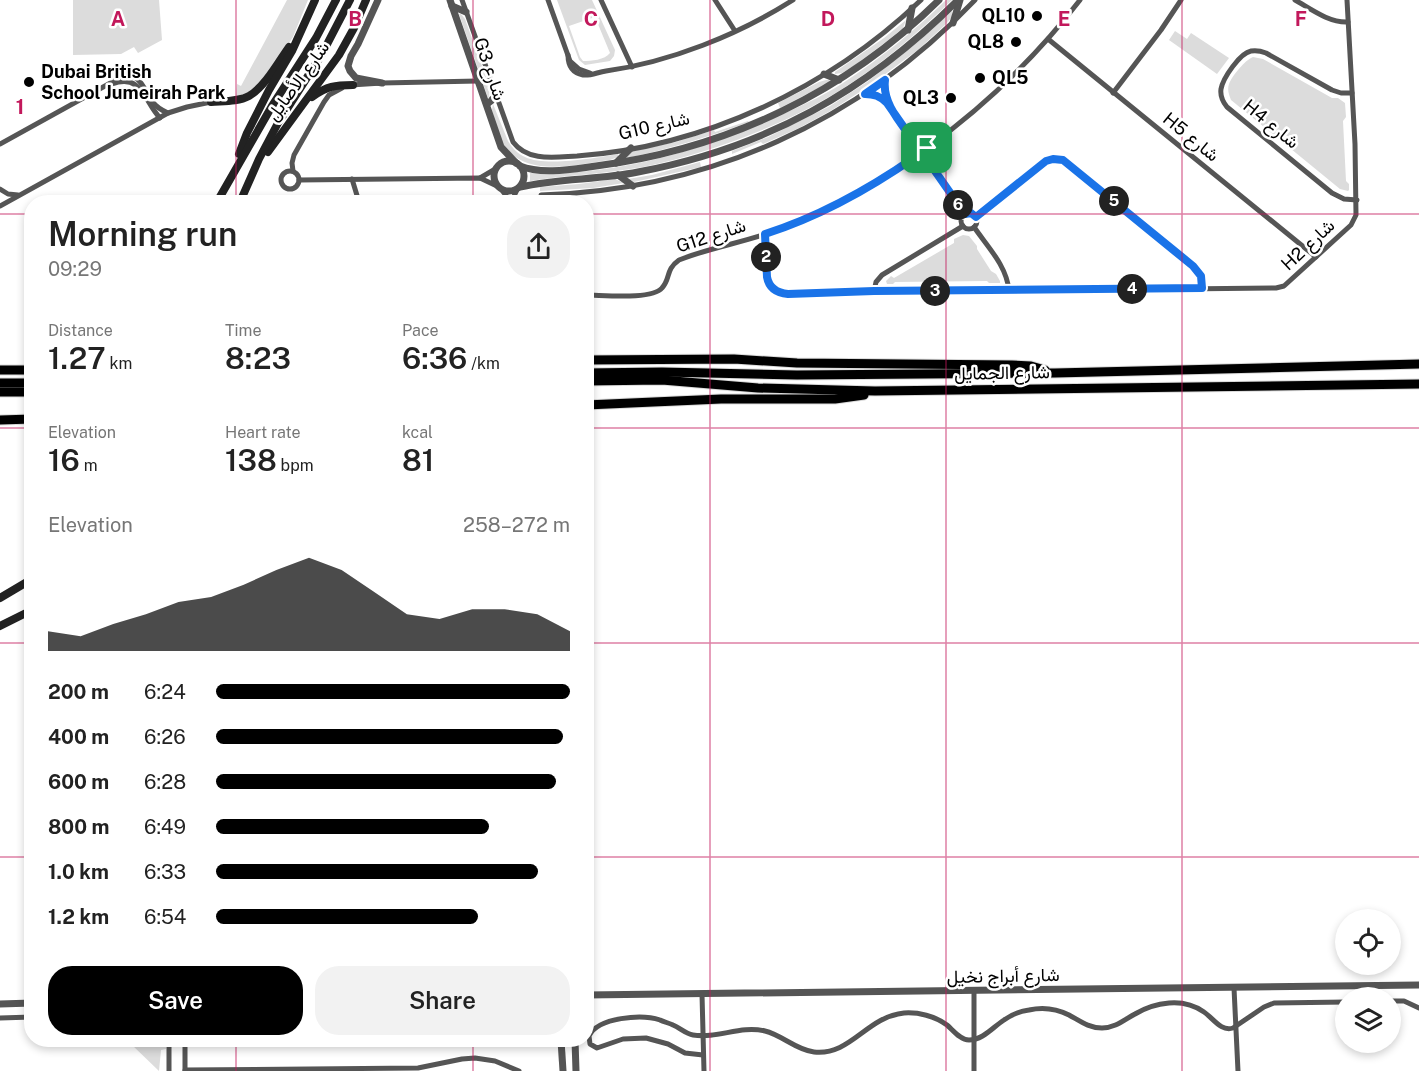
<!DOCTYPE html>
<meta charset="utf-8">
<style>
body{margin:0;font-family:"Public Sans",Vazirmatn,sans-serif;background:#f2f2f2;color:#222;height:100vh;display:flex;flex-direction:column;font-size:22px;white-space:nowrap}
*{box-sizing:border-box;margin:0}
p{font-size:20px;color:#767676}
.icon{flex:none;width:33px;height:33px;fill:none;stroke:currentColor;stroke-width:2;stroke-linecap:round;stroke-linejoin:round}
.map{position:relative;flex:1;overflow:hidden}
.drawer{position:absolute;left:24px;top:195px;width:570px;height:852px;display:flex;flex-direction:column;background:#fff;border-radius:24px;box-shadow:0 3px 9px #0003}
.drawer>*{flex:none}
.fabs{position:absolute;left:1335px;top:909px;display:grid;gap:12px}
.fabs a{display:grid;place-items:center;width:66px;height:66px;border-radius:50%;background:#fff;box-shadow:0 3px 9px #0003;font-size:30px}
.pin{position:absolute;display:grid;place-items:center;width:51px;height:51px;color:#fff;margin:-26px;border-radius:12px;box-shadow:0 3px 9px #0006}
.km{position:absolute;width:30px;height:30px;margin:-15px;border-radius:50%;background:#222;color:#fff;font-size:16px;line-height:30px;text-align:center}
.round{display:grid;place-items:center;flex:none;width:63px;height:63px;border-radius:24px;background:#f2f2f2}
.head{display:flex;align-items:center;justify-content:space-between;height:102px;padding:0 24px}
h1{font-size:33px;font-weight:600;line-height:45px}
.metrics{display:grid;grid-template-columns:repeat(3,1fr);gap:9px;height:102px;padding:6px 24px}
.metrics div{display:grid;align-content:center}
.metrics b{font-size:30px;font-weight:600}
.metrics small{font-size:16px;font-weight:400}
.metrics p{font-size:16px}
.chart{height:168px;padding:12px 24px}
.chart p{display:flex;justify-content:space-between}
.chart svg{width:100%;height:108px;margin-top:6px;fill:#000;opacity:.7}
.primary-button{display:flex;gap:12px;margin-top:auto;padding:12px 24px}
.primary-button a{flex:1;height:69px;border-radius:24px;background:#000;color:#fff;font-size:24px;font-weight:600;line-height:69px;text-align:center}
.primary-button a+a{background:#f2f2f2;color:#222}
ul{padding:0 24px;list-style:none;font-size:20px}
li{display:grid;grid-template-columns:96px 72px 1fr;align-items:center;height:45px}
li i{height:15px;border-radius:8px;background:#000}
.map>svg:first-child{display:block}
.green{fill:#dcdcdc;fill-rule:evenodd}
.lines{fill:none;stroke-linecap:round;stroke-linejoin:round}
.primary-casing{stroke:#dbdbdb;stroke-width:11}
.minor{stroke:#555;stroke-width:5}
.tertiary{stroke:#555;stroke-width:7}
.secondary{stroke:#222;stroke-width:8}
.primary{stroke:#000;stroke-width:9}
.route-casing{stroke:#fff;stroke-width:12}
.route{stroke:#1a73e8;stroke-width:8}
.grid{fill:none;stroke:#c2185b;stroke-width:1.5;stroke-opacity:0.55}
.poi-dot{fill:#000;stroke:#fff;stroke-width:2}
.labels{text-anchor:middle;stroke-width:5;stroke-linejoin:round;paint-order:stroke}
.poi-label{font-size:18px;font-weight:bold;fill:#000;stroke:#fff;text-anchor:end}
.street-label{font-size:18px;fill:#000;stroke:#fff}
.grid-label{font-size:20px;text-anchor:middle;font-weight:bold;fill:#c2185b;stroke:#fff;stroke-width:5;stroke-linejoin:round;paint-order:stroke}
</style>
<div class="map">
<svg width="1419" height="1071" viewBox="0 0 1419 1071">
<rect width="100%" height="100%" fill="#fff"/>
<g class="green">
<polygon points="73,0 159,0 162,40 138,53 134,47 121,54 73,55"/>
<polygon points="287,0 308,0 293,37 282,54 257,86 249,92 236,97 237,84 241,86"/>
<path d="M557 0H592L615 50 614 56 610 61 585 65 579 60ZM595 17 610 53C605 60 591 61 583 61L580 57 569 26Z"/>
<path d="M946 0H952C918 33 882 64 842 89 783 126 711 153 643 167 605 174 567 175 530 181V173C612 176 694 153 769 120 794 109 820 98 843 83 880 59 914 31 946 0Z"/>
<polygon points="952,11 952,17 945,25 919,49 872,84 832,110 799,128 763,144 761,142 732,154 732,151 768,137 830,106 867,82 908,50"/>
<polygon points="459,14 461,14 465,19 490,88 489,97 488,98"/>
<polygon points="906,20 903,28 887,41 855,65 842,73 835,74 835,72 884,38"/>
<polygon points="1175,31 1187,39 1191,33 1229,58 1217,74 1169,40"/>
<path d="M1253 57 1263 59 1332 98H1338L1345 103 1346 117 1343 121 1346 181 1349 184V190L1348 191 1340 189 1231 100C1229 95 1227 90 1229 84 1232 76 1245 60 1253 57Z"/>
<polygon points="826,80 830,80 828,83 780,108 778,103 819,82"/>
<path d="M493 104 508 141C512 148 518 154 525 157 545 167 596 158 618 154V157L610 160C577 164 526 179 504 145 498 136 495 121 492 110Z"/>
<path d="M748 121 749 122C709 137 669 149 627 158L626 157 633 151 676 142 714 130 715 132Z"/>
<polygon points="700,162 701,167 634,182 628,179 652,175"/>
<polygon points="615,179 624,183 593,188 540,191 540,187 579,184"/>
<polygon points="963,235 969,236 977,246 977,249 991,271 996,274 1000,281 1000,283 989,283 987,281 895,282 893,284 887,284 886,281 891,276 894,278 954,243 954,239"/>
<polygon points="161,1041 166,1041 166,1049 161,1050 159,1071 132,1045 161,1046"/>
</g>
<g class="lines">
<g class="primary-casing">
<g id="primary">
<polyline points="586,360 734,359 797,363 1012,365 1031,366 1045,370"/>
<polyline points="0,370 32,370"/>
<polyline points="586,373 662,372 797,375 1055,373 1419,364"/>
<polyline points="586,381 662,380 758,388 875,391 1419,384"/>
<polyline points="0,383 32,383"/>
<polyline points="0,392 32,392"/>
<polyline points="586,405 721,399 835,399 864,395"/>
<polyline points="0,420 32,419"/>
</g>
</g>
<g class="minor">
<path d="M462 0 513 142C528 162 555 157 577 156 704 147 829 88 921 0"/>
<polyline points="548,0 570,61 579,69 590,73"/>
<polyline points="601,0 632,67"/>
<polyline points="715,0 735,31"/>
<path d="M1295 0C1311 9 1329 23 1348 22"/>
<polyline points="1048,39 1316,257"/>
<path d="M568 55C568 66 573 73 583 75 591 76 598 72 606 71 670 62 738 35 793 0"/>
<polyline points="885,81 884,92 886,101"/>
<path d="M112 84C142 73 144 101 160 118"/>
<polyline points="351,85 382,83 478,81"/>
<polyline points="1113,93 1161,30 1181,0"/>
<path d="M1352 93H1341L1332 90 1266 53C1261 51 1257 50 1251 51 1240 53 1223 78 1221 89 1220 96 1223 102 1227 107L1332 193 1344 199 1357 200"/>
<polyline points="866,94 877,95 887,103 917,146"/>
<path d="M0 144 123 76C142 74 143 89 152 101 156 107 161 110 168 113"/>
<circle cx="921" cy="152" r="8"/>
<path d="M927 148C985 106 1036 57 1080 0"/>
<polyline points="926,159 965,214"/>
<circle cx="290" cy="180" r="9"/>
<polyline points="293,171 292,163 294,155 324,102 329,95 342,88"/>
<polyline points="480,178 497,168"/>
<polyline points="352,179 359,202"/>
<polyline points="299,180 480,178 499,187"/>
<polyline points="0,189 8,194 18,195"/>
<polyline points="501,189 511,202"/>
<path d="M541 195C709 190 859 122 975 0"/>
<polyline points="511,202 518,188"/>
<polyline points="0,206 168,113 187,107 211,102"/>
<circle cx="969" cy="221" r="8"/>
<polyline points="976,217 1046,161 1053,159 1063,160 1193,266 1201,276 1202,288"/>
<path d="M974 227C987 246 1007 266 1009 291"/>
<polyline points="765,234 768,282 772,288 782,293 1276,288 1284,286 1351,225 1356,215 1355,144 1347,0"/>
<polyline points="874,291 876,282 882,275 963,226"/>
<path d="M586 295C603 295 652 300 662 288 671 278 665 270 679 260 709 248 741 243 772 232 822 214 870 188 915 157"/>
<polyline points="1234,988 1238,1071"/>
<polyline points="974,991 974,1071"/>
<polyline points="702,994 704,1071"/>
<polyline points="1390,1001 1404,1001 1419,1008"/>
<polyline points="0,1018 32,1017"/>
<polyline points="169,1040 169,1071"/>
<path d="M703 1055 685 1053 668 1044 646 1038 623 1039 597 1048 590 1044 589 1036C598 1017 642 1014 660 1020 664 1022 669 1023 673 1025 680 1028 686 1034 693 1035 718 1039 740 1025 765 1031 782 1035 796 1050 814 1052 851 1056 866 1017 904 1013 918 1012 935 1016 947 1025 953 1030 960 1040 969 1040 983 1040 993 1027 1004 1020 1011 1015 1020 1011 1029 1010 1042 1007 1057 1009 1069 1015 1080 1021 1089 1028 1102 1028 1115 1028 1124 1020 1135 1014 1145 1008 1157 1004 1169 1003 1181 1002 1194 1005 1204 1012 1213 1018 1221 1032 1233 1028L1264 1007 1274 1003 1346 1002"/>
<polyline points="185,1070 418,1068 462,1059 475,1058 495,1061 519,1071"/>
<polyline points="185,1071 185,1040"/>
</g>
<g class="tertiary">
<polyline points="378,0 358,44 351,56 348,66 350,71 356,78 382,83"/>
<polyline points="450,0 501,147 516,163"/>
<polyline points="452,6 466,12"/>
<polyline points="953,23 960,0"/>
<polyline points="908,30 912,8"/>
<polyline points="824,74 839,80"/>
<polyline points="487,104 491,101 496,94"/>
<circle cx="509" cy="176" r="15"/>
<polyline points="616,163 631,148"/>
<path d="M520 166C542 175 573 169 596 166 727 149 846 92 939 0"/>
<polyline points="618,175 633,186"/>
<path d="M520 187C559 178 599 180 638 172 765 148 866 92 958 0"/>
<polyline points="586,995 1419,985"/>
<polyline points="0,1004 32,1003"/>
<polyline points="561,1040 563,1071"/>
<polyline points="575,1040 576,1071"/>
</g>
<g class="secondary">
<path d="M312 97C327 86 335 85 353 85"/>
<path d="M211 102C223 101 238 102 249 96 265 87 279 61 289 47"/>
<polyline points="268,152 339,55 354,28 366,0"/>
<polyline points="239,154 247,133 269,90 292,51 315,0"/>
<polyline points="217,202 272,106 316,38 336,0"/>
<polyline points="240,202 259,159 278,123 322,54 350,0"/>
<polyline points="0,598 32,579"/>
<polyline points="0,626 32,610"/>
</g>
<use href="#primary" class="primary"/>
</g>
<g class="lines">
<g class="route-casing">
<path id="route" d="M927 148 923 145 917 146 887 103C880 96 874 94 865 94L885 80C882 104 902 124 915 143L917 146 913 150 915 157C869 189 818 217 765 234L767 277C769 288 777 293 788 294L874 291 1202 288 1201 276 1193 266 1063 160 1053 159 1046 161 976 217 971 213 965 214 928 161 926 159 928 153 927 148"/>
</g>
<use href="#route" class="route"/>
</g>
<path class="grid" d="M236 0V202M473 0V202M710 0V1071M946 0V1071M1182 0V1071M0 214H32M586 214H1419M0 428H32M586 428H1419M0 643H32M586 643H1419M0 857H32M586 857H1419M236 1040V1071M473 1040V1071"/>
<g class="poi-dot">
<circle cx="1037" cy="16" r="6"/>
<circle cx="1016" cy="42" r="6"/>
<circle cx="980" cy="78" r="6"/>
<circle cx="29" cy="82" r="6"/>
<circle cx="951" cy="98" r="6"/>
</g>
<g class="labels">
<g class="poi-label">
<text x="1025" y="22">QL10</text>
<text x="1004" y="48">QL8</text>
<text x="41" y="78" text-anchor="start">Dubai British<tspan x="41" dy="21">School Jumeirah Park</tspan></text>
<text x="992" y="84" text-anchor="start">QL5</text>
<text x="939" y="104">QL3</text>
</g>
<g class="street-label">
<text transform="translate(490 69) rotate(71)" y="6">G3 شارع</text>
<text transform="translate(298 81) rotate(-54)" y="6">شارع الأصايل</text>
<text transform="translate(1271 124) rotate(39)" y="6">H4 شارع</text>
<text transform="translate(654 126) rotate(-13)" y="6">G10 شارع</text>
<text transform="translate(1191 137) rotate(39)" y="6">H5 شارع</text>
<text transform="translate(711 236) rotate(-18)" y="6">G12 شارع</text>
<text transform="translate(1308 245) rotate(-43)" y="6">H2 شارع</text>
<text transform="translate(1002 373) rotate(-1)" y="6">شارع الجمايل</text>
<text transform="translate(1003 976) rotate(-1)" y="6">شارع أبراج نخيل</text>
</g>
</g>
<g class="grid-label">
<text x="118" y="26">A</text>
<text x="355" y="26">B</text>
<text x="591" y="26">C</text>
<text x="828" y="26">D</text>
<text x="1064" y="26">E</text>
<text x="1301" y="26">F</text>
<text x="20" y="114">1</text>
</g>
</svg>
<div class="fabs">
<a><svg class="icon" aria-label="locate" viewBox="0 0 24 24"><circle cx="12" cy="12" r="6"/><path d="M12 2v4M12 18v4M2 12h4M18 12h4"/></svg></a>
<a><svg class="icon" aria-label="layers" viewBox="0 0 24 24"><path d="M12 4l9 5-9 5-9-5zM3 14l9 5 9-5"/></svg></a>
</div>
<div class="pin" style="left:927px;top:148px;background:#1e9e55"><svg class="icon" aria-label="arrive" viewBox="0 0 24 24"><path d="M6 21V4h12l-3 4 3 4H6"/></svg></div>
<b class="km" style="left:766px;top:257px">2</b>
<b class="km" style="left:935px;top:291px">3</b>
<b class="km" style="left:1132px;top:289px">4</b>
<b class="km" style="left:1114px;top:201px">5</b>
<b class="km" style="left:958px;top:205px">6</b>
<section class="drawer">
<div class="head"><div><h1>Morning run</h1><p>09:29</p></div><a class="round"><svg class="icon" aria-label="share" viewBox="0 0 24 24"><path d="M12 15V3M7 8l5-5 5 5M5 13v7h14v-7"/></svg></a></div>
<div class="metrics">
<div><p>Distance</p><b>1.27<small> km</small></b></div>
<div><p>Time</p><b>8:23</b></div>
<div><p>Pace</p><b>6:36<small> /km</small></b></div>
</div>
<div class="metrics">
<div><p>Elevation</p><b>16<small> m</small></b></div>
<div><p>Heart rate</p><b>138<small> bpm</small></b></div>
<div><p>kcal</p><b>81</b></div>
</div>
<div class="chart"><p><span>Elevation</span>258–272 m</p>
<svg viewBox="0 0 160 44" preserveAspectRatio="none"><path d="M0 44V36L10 38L20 33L30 29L40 24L50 22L60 17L70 11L80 6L90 11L100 20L110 29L120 31L130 27L140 27L150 29L160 36V44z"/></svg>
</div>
<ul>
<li><b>200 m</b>6:24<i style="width:100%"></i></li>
<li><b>400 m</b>6:26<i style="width:98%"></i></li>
<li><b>600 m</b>6:28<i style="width:96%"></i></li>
<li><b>800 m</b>6:49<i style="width:77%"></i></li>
<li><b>1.0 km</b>6:33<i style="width:91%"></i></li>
<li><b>1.2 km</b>6:54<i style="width:74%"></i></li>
</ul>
<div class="primary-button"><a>Save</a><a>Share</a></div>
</section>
</div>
